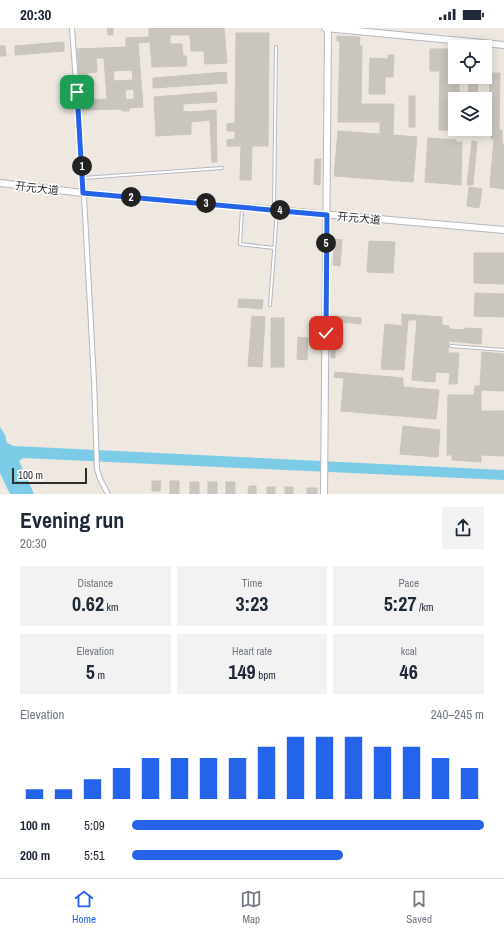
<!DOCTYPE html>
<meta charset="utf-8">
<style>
body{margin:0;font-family:"Archivo Narrow","Noto Sans SC",sans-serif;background:#f2f2f3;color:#1f2937;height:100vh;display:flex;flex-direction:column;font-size:15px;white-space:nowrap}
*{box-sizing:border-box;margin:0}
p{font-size:13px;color:#747a83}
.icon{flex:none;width:22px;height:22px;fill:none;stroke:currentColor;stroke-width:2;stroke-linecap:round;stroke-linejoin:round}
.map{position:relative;height:466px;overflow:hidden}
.panel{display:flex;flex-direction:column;background:#fff;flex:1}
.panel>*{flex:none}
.controls{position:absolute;left:448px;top:12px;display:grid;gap:8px}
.controls a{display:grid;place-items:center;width:44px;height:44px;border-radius:0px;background:#fff;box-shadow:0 2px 10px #0003;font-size:20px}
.scale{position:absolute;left:12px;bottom:10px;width:75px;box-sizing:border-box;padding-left:4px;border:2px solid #2e2e2e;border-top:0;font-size:11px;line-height:14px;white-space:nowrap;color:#2e2e2e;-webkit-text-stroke:3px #fff;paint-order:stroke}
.pin{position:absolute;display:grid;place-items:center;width:34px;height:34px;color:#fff;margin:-17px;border-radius:8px;box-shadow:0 2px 6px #0006}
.km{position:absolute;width:20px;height:20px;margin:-10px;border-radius:50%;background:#222;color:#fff;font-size:11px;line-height:20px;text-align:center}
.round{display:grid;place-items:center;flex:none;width:42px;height:42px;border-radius:0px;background:#f2f2f3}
.head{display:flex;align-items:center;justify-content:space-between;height:68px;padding:0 20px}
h1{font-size:22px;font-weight:800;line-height:30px}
.figures{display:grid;grid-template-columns:repeat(3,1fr);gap:6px;height:68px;padding:4px 20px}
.figures div{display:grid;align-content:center;border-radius:0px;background:#f2f2f3;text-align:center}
.figures b{font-size:20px;font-weight:800}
.figures small{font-size:11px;font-weight:400}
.figures p{font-size:11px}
.chart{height:112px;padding:8px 20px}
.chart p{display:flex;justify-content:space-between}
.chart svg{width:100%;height:72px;margin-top:4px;stroke:#2563eb;stroke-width:6}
ul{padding:0 20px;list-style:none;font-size:13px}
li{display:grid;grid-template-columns:64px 48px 1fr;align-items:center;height:30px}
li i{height:10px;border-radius:5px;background:#2563eb}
.status{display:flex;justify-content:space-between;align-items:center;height:28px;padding:0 20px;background:#fff;direction:ltr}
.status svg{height:11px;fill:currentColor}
.tabs{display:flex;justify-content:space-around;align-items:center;height:56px;border-top:1px solid #e0e1e3;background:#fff;font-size:11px;color:#747a83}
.tabs a{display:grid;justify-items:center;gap:2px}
.tabs .active{color:#2563eb}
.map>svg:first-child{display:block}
.water{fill:#7ccce8}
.building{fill:#cac6bf;stroke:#cac4bb;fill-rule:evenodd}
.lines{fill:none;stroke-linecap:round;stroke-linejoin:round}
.lane-casing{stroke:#b5b7c0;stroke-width:4}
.street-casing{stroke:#b5b7c0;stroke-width:6}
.secondary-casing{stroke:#b5b7c0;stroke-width:8}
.lane{stroke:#fff;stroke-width:2}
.street{stroke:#fff;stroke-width:4}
.secondary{stroke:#fff;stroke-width:6}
.route-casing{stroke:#fff;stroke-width:8}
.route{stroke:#2563eb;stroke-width:5}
.labels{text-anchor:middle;stroke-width:3;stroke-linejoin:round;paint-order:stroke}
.street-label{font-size:11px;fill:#2e2e2e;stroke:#fff}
</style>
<div class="status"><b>20:30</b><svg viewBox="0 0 49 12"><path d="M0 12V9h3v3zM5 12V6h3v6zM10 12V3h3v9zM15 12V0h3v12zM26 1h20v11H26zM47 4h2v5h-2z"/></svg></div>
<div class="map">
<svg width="504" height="466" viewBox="0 0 504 466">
<rect width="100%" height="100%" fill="#eee8e1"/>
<polygon class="water" points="0,399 5,407 7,415 14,418 504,442 504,452 23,430 19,433 34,466 10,466 0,445"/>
<g class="building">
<polygon points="107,0 113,0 113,7 108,7"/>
<path d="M149 0H224L227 35 205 36 204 23H191L190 7H170V16H182L183 28H186L187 38 152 39 150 14 138 15 143 79 129 80V83H122V81L82 82 77 21 126 19V10L149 9ZM96 30H104L107 71 88 72 87 45 97 44ZM132 42 133 52 114 53 113 43ZM134 61V71L126 72 125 62Z"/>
<polygon points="236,5 269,5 268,118 252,118 251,152 240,152 241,118 227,118 227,112 235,111 235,103 227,103 227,96 235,95"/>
<polygon points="337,8 360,9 359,18 362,18 361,76 394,76 393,107 417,109 413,154 334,148 338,103 380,106 380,94 338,94 340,13 337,13"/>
<polygon points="64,14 64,23 15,27 15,18"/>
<polygon points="0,18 5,18 6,28 0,28"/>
<polygon points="430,21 455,21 455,49 459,49 459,71 455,71 455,102 439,102 440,43 430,43"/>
<polygon points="388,27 394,27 393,49 385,49 385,66 369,66 370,30 388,31"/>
<polygon points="226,44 227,55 153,60 153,50"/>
<polygon points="490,45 500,45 499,102 502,102 502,116 504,116 504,161 490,159 494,111 491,111 491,99 489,99"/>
<polygon points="469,49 478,49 477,71 468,71"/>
<polygon points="216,64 217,74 183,76 183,83 190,84 216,82 217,134 212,134 210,92 191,94 191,106 156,108 154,69"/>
<rect x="409" y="68" width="6" height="31"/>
<polygon points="428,110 456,112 456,114 462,114 461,157 425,154"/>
<polygon points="472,113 477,114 473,157 467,157"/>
<polygon points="315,131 321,131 320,157 314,156"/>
<polygon points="469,159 482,161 479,180 467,178"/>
<polygon points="335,211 342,212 340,238 333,237"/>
<polygon points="369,213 395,214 393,245 367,244"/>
<polygon points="474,225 504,225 504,256 474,255"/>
<polygon points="475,265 504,266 504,289 474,288"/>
<polygon points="239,271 263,272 262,281 238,279"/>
<polygon points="402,286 442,289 442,297 449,298 449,301 465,302 465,300 482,301 481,316 449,313 448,325 459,325 457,356 449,356 450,345 436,344 435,354 412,352 417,292 408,292 404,342 381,341 385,296 402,298"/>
<polygon points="252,288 265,289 262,339 248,338"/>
<polygon points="335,288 361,290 361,296 334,293"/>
<rect x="271" y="290" width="13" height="49"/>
<polygon points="331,296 336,296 335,330 331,330"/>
<polygon points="298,309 308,310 307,332 297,331"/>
<polygon points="482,324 504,326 504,363 481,362 481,383 504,383 504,428 481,427 481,434 452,432 452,427 447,427 448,367 474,367 475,358 480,358"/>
<polygon points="335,344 403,350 403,359 439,362 436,391 341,383 344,350 334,349"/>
<polygon points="403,398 440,402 438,429 400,426"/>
<polygon points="152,453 161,453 160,463 152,463"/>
<rect x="170" y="453" width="9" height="13"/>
<rect x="190" y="454" width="9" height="12"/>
<rect x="208" y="454" width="9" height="12"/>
<rect x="226" y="454" width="9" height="12"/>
<polygon points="249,458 256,458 256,466 248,466"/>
<rect x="267" y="459" width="8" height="7"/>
<rect x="285" y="459" width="8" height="7"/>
<rect x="307" y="460" width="10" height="6"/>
</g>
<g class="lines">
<g class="lane-casing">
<g id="lane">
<polyline points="83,150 222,140"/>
<polyline points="242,180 240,216 274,220"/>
<polyline points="274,181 276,19"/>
<polyline points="270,277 277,183"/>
<polyline points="451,318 504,322"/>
</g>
</g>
<g class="street-casing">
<polyline id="street" points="72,0 83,150 94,352 97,441 100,451 108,466"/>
</g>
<g class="secondary-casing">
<g id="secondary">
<polyline points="325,0 504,17"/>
<polyline points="0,155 83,165 504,202"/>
<polyline points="324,466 328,0"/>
</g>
</g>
<use href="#lane" class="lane"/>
<use href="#street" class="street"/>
<use href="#secondary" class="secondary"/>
</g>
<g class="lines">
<g class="route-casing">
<polyline id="route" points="77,64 83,165 327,187 326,305"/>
</g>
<use href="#route" class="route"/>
</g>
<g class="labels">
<g class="street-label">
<text transform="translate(37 160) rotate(7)" y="4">开元大道</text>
<text transform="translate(359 190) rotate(5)" y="4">开元大道</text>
</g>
</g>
</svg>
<div class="controls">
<a><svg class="icon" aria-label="locate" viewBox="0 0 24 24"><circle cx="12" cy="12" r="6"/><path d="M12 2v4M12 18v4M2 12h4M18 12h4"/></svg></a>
<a><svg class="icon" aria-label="layers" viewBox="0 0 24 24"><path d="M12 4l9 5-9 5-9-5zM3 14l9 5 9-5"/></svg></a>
</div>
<div class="scale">100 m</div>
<div class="pin" style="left:77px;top:64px;background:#1e9e55"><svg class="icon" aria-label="arrive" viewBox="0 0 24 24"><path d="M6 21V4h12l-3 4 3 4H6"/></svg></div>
<div class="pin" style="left:326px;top:305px;background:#d93025"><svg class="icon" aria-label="check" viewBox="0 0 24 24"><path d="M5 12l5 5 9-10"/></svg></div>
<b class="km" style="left:82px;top:138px">1</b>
<b class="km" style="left:131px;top:169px">2</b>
<b class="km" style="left:206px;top:175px">3</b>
<b class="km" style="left:280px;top:182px">4</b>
<b class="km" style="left:326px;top:215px">5</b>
</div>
<section class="panel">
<div class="head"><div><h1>Evening run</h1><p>20:30</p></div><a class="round"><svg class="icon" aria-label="share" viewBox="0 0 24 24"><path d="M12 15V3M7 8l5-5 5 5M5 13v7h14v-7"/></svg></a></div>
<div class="figures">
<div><p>Distance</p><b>0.62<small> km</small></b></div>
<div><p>Time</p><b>3:23</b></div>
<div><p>Pace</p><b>5:27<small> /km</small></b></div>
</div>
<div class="figures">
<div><p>Elevation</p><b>5<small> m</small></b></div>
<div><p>Heart rate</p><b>149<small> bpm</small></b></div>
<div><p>kcal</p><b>46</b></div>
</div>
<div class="chart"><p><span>Elevation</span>240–245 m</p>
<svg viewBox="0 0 160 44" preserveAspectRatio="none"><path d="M5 44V38M15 44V38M25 44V32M35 44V25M45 44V19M55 44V19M65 44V19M75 44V19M85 44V12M95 44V6M105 44V6M115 44V6M125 44V12M135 44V12M145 44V19M155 44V25"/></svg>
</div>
<ul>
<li><b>100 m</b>5:09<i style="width:100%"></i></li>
<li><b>200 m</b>5:51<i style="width:60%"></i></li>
</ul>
</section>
<nav class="tabs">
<a class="active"><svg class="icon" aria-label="home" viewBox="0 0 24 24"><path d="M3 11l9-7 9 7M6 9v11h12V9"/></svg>Home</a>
<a><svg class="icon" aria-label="map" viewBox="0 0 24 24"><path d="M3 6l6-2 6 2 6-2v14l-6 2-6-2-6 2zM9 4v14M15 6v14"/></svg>Map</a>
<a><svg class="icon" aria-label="saved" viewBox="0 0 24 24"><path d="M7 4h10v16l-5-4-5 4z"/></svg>Saved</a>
</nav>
